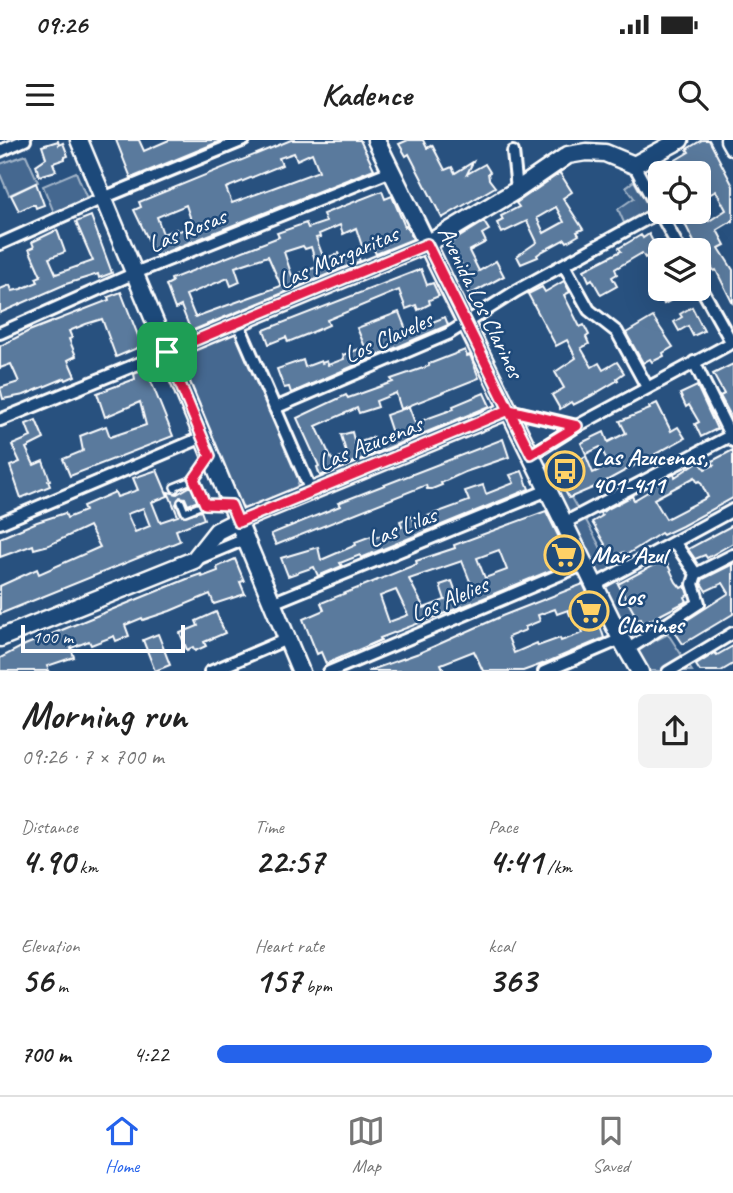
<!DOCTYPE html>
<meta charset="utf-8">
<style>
body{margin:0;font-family:Caveat,sans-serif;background:#f2f2f2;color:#222;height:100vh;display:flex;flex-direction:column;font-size:26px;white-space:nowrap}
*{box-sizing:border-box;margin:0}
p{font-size:23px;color:#767676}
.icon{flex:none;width:38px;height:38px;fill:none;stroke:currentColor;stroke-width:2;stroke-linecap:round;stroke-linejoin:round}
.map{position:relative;height:531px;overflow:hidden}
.sheet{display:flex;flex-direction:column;background:#fff;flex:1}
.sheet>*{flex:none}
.fabs{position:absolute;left:648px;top:21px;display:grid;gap:14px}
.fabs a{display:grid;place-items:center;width:63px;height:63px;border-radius:10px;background:#fff;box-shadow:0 7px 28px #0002;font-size:35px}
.scale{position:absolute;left:21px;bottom:18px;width:164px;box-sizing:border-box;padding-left:7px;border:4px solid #fff;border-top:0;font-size:19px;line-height:24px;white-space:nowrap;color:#fff;-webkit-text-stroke:5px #1f4a7a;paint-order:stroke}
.pin{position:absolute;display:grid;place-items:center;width:60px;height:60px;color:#fff;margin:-30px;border-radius:14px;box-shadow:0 4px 10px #0006}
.round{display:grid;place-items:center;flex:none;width:74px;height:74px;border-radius:10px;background:#f2f2f2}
.overview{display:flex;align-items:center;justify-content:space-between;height:119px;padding:0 21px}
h1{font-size:38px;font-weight:600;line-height:52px}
.stats{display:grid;grid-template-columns:repeat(3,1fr);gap:10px;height:119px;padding:7px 21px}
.stats div{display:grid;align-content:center}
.stats b{font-size:35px;font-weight:600}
.stats small{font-size:19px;font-weight:400}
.stats p{font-size:19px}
ul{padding:0 21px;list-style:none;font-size:23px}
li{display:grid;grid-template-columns:112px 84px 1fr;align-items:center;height:52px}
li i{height:18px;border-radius:9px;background:#2563eb}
.status{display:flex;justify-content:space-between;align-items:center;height:49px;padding:0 35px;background:#fff;direction:ltr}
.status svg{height:19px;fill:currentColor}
header{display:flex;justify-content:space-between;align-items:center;height:91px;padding:0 21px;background:#fff;font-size:32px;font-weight:600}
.tabs{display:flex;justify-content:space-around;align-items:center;height:98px;border-top:2px solid #e0e0e0;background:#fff;font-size:19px;color:#767676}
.tabs a{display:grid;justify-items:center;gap:4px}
.tabs .current{color:#2563eb}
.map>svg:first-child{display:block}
.green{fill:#446890;stroke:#a2b4c8;stroke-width:2}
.building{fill:#5a7a9d;stroke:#fff;stroke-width:2;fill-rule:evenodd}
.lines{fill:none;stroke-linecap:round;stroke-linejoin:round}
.lane-casing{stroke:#fff;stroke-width:10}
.street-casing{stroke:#fff;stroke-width:16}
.secondary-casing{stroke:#fff;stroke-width:21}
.lane{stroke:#1f4a7a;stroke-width:5}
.street{stroke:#1f4a7a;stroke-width:10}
.secondary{stroke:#1f4a7a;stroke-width:16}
.route-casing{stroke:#fff;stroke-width:14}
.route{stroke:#e11d48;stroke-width:9}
.labels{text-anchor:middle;stroke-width:5;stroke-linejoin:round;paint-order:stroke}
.street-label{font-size:24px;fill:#fff;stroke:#1f4a7a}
.poi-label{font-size:24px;font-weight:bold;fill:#fff;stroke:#1f4a7a;text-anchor:start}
</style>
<div class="status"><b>09:26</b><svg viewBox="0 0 49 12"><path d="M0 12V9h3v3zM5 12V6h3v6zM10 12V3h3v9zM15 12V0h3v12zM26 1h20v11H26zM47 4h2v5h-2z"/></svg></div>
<header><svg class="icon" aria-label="menu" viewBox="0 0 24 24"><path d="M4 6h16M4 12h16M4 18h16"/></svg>Kadence<svg class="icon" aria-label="search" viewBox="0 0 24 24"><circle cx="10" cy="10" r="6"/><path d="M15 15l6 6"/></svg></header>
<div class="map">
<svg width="733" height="532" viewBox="0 0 733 532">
<rect width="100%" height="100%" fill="#28517f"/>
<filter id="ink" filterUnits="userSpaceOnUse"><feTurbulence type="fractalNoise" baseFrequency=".0143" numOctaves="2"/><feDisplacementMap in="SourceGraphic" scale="14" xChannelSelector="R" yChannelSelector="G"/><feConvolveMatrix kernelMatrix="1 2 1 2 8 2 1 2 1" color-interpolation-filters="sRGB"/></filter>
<g filter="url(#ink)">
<g class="green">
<polygon points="26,15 38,42 9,55 0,34 0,24"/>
<polygon points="76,32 88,61 55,75 43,46"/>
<polygon points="634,41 651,71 625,85 618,69 634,58 626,47"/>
<polygon points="233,192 239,197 299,340 296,349 245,370 240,367 177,220 178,215"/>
<path d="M556 319C564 343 571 363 587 382L651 503 668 494 692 531H648L631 509 544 325Z"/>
</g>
<g class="building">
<polygon points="116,0 139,0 144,11 169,0 223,0 131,38"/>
<path d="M291 0H360L374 29 156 116 134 70 141 67 139 62ZM294 13 297 20 312 13 319 31 232 63 226 48 282 25 279 18ZM186 65 193 86 177 92 176 89 163 94 157 77Z"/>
<polygon points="408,0 423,0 427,8 432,5 445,30 452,27 455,33 473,22 467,34 485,24 490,32 488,33 489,39 495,47 442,78 409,14 406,16 399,4"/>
<polygon points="702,0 709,0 733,46 733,83 732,81 717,90 725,105 719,108 733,130 733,164 716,130 714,131 708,121 704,122 679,72 704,72 709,81 726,70 716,51 698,61 698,33 654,33 689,12 687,9"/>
<polygon points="58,1 59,5 63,3 68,16 65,17 65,19 53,23 56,31 39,36 36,25 46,18 42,6"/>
<path d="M560 33 572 52 563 58 583 89 577 92 579 95 567 102 565 99 541 112 537 115 538 117 521 124 517 116 537 102 527 81 502 93 497 83 503 80 501 76 519 67 516 63ZM556 67 564 82 544 93 537 78Z"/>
<polygon points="36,43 44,65 36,68 35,65 31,65 19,71 11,55"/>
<path d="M382 51 385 59 392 56 405 87 407 86 413 99 376 114 372 106 364 112 356 88 343 94 340 85 319 94 320 97 316 98 324 119 339 113 341 117 356 112 360 121 191 191 181 166 175 169 166 145 172 142 171 139 279 97 277 93 306 83 308 88 326 82 323 74ZM303 106 305 109 311 107 317 127 292 136 284 112ZM268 116 281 146 195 177 186 155 228 138 231 146 240 142 235 127Z"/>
<polygon points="91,76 112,133 99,138 98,134 66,144 0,173 0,149 10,145 12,151 21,149 38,142 36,138 41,136 29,109 34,107 32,102 57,90 65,112 49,118 56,134 93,121 76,82"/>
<polygon points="484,82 489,90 482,94 486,102 469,111 479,131 496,121 504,136 469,155 462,140 468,137 450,103"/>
<polygon points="649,94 658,111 645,118 642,113 615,129 617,134 612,137 617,146 601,155 592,139 589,141 584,130 621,111 619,108 641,95 643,98"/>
<polygon points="421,129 427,145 433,143 439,156 429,160 430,164 418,170 416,165 406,169 399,150 327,180 329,185 308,194 288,202 286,197 269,204 264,190"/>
<polygon points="564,141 570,152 564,155 580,187 584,185 589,195 586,197 589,204 581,208 592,227 599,223 603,230 617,222 624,233 617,238 618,240 591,256 573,265 571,262 560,269 552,255 564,248 555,232 576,218 567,200 556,206 528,154 542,147 545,152"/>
<polygon points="663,149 692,149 664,164 658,151"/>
<polygon points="121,152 142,206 116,217 102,179 86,184 69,191 72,198 69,199 76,216 68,220 75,236 66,240 65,238 24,255 3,259 0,248 19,242 11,224 0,228 0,206 29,191 109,160 108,157"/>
<polygon points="692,167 704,191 693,196 688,186 679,191 674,182 682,177 680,174"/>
<polygon points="399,172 407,192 445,177 448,185 291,253 289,247 284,248 277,229 303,220 305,227 321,221 322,223 327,221 328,225 344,219 343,215 365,207 357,188"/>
<polygon points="653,177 673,207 663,213 664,216 652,222 650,219 643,223 626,193"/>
<polygon points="465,210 467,216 470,215 479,238 401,269 396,253 376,261 378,267 359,273 357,268 316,286 332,320 347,315 341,295 352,292 355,304 374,297 376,302 393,296 386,275 409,267 415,283 454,269 453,266 484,253 490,266 320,336 317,327 319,326 297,278 346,255 348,258 393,242 391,239 429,226 429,224"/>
<polygon points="733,224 733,280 720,256 724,254 713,234"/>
<polygon points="146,229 173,296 70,336 63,319 83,311 80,296 106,286 110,297 146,285 140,262 105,277 97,253 135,239 134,234"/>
<polygon points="697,246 717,289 701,297 695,284 699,282 689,265 686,267 680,254"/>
<polygon points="657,263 671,291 678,287 685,298 597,346 569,358 561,344 563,343 558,332 586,316 593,333 610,325 600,307 586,314 581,303 604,292 608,302 626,293 620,281 650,269 649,267"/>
<polygon points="36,280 44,299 26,308 34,325 43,321 50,340 48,341 50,346 21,358 10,326 20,322 12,305 31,297 26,284"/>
<polygon points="503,299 509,317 465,332 441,343 442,345 432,349 427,349 426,345 276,405 271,394 340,366 338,363"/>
<path d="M733 310V358L682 386 663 395 661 393 626 415 624 412 609 420 603 410 605 404 592 382 602 376 600 373 632 356 634 360 651 350 649 347 674 334 675 337 699 321 705 329 714 325 712 321ZM695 337 697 342 700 341 708 357 666 379 654 359Z"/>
<path d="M157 330 168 356 152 362 160 382 178 376 168 352 177 354 191 346 198 361 188 365 185 358 180 357 176 364 182 376 201 371 204 379 176 390 180 401 0 474V446L37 429 39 434 100 407 89 386 49 405 34 409 33 405 0 417V398L37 382 65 373 67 378 85 371 83 366 115 352 117 357 138 350 133 338ZM143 368 150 386 135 392 127 374Z"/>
<polygon points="522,331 529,349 361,418 360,415 340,423 342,426 318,436 314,427 288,436 281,418 318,407 321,420 356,405 355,402 371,396 372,399 402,387 400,381 413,376 414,381 469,361 465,351 483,345 486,354 514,343 510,335"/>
<path d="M546 371 571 422 474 462 380 498 381 500 326 524 321 512 317 514 303 479 324 470 321 463 417 424 416 421 455 408 454 405ZM499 410 507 430 485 438 477 418ZM462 421 473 449 457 455 452 441 440 445 445 460 424 468 409 439ZM396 450 408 475 389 482 380 456Z"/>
<polygon points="733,385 733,403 707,418 705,415 695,419 688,409"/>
<polygon points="235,419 244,441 240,442 245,454 214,464 210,454 170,471 143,480 142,478 125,485 129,496 116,501 114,496 91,505 89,501 71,508 74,517 47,526 49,531 0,531 0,518 25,505 187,439 201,434 202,437 218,431 217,427"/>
<polygon points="665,419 676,442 681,448 685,446 688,455 685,457 687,461 643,484 641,479 638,480 618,444"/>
<polygon points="733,424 733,474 683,504 673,489 729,453 723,443 706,451 701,443 703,439"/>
<path d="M583 444 595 470 604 498 545 523 523 531H483L474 511 441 524 444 531H368L419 513 502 476ZM555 469 557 474 568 470 570 475 576 472 583 493 561 501 560 498 538 506 537 503 514 513 508 497 526 490 525 487 540 481 538 475Z"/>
<polygon points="216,472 225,493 204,502 206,506 195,511 193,507 187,510 180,493 198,486 196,481"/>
<polygon points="158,494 170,525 155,531 143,500"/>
<polygon points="733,506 733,524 721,531 700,531 696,525 715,513 717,515"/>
</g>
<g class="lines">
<g class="lane-casing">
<g id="lane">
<polyline points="194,339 205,364"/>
<polyline points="175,349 174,347 194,339 209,318"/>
<polyline points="181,362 185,372 205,364 228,365"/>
</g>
</g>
<g class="street-casing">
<g id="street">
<polyline points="0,11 25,0"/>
<polyline points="513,12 517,50"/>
<polyline points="634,25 680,110"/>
<polyline points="0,104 103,58 244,0"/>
<polyline points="564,125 589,170 617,192 647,247"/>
<polyline points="698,142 732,203"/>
<polyline points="238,183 311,351"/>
<polyline points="0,193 135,133 391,31"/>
<polyline points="694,222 733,301"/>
<polyline points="275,268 448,194 516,151 659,72"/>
<polyline points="509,270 577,286"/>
<polyline points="0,280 167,212"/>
<polyline points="531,315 577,286 733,202"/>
<polyline points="0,383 203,297"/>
<polyline points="564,383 730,296"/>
<polyline points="197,419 245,399"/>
<polyline points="696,434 733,415"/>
<polyline points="595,445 733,370"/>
<polyline points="272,463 548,350"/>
<polyline points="627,510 699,463 693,444 696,434 675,403"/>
<polyline points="210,532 287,499"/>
<polyline points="329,532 585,424"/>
<polyline points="544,532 621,499"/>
<polyline points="668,532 733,493"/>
</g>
</g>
<g class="secondary-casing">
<g id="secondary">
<polyline points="79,0 301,532"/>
<polyline points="376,0 621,499 640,532"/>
<polyline points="729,0 733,7"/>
<polyline points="167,212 427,104 517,50 568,15 586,12 605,13 634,25 680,0"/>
<polyline points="0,498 194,420 217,391 229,385 509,270"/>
</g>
</g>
<use href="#lane" class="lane"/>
<use href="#street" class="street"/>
<use href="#secondary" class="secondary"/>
</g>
</g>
<g class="lines" filter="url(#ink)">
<g class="route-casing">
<polyline id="route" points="167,212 210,316 194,339 205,364 231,365 238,382 509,270 531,314 577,286 509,270 427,104 167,212"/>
</g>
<use href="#route" class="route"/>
</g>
<defs>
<g id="bus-ring" transform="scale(2.0125)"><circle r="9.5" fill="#1f4a7a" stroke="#ffd166" stroke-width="1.5"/><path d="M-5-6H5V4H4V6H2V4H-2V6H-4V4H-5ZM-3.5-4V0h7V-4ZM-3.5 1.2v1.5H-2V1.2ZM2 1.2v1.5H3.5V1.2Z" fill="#ffd166"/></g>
<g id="supermarket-ring" transform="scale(2.0125)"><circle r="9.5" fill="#1f4a7a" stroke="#ffd166" stroke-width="1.5"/><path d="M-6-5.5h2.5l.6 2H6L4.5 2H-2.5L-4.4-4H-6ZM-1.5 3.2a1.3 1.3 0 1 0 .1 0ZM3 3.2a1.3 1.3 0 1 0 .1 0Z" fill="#ffd166"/></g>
</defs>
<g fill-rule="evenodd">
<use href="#bus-ring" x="565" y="331"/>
<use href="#supermarket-ring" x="564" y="415"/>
<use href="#supermarket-ring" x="589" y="471"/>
</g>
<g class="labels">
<g class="street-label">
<text transform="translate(187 90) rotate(-22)" y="8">Las Rosas</text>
<text transform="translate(338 117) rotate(-23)" y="8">Las Margaritas</text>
<text transform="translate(481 162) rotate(64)" y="8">Avenida Los Clarines</text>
<text transform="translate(388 197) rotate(-24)" y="8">Los Claveles</text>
<text transform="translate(370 303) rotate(-22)" y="8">Las Azucenas</text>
<text transform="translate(402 387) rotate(-22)" y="8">Las Lilas</text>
<text transform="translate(449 459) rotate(-23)" y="8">Los Alelies</text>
</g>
<g class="poi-label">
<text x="592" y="325">Las Azucenas,<tspan x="592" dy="28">401-411</tspan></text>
<text x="591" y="423">Mar Azul</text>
<text x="616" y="465">Los<tspan x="616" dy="28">Clarines</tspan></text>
</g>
</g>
</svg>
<div class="fabs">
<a><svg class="icon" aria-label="locate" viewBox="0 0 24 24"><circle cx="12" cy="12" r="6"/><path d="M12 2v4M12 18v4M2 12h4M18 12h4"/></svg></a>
<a><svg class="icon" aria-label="layers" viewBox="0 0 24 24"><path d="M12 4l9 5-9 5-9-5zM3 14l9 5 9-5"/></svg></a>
</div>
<div class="scale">100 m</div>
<div class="pin" style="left:167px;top:212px;background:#1e9e55"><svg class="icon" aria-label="arrive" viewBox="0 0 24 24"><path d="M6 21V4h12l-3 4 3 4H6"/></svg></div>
</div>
<section class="sheet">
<div class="overview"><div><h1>Morning run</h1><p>09:26 · 7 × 700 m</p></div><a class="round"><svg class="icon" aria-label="share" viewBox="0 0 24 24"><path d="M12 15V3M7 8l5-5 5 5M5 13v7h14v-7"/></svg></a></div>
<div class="stats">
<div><p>Distance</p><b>4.90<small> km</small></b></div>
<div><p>Time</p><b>22:57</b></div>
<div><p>Pace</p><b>4:41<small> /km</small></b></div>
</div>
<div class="stats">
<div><p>Elevation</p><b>56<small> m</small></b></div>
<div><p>Heart rate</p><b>157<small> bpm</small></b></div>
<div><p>kcal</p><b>363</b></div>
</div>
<ul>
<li><b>700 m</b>4:22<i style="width:100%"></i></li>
</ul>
</section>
<nav class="tabs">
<a class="current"><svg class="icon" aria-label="home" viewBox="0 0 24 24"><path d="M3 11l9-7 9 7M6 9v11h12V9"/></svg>Home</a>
<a><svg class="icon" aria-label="map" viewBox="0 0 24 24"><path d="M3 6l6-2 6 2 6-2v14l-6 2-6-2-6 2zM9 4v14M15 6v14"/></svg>Map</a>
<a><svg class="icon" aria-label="saved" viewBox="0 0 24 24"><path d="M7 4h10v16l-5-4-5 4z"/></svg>Saved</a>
</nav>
